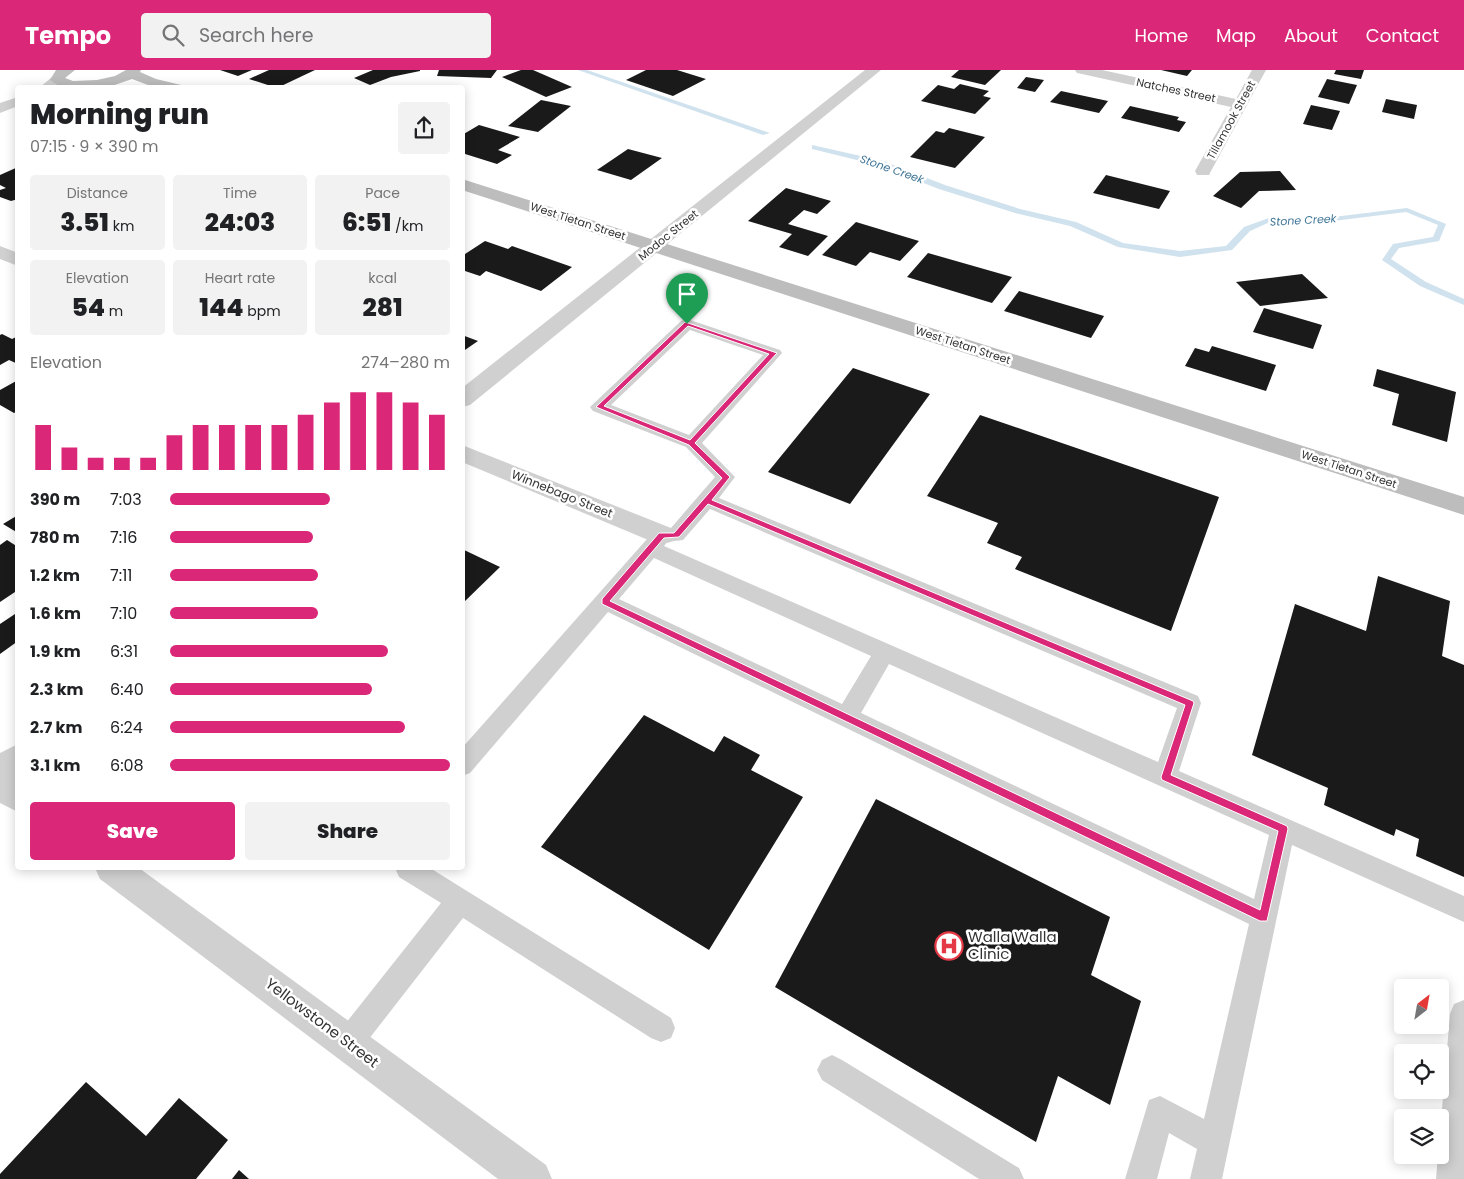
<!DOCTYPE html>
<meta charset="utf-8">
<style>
body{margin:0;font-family:Poppins,sans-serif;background:#f2f2f2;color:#202124;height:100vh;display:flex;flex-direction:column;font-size:19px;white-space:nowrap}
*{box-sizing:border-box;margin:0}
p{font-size:16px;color:#757577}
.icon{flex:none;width:28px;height:28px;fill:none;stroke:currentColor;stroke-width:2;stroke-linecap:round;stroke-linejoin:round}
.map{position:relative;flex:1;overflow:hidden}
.drawer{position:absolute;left:15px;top:15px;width:450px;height:785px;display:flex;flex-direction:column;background:#fff;border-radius:5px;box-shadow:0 2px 12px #0003}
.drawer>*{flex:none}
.needle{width:32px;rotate:31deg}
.buttons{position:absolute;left:1394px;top:909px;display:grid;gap:10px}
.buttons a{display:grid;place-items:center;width:55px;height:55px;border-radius:5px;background:#fff;box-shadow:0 2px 12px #0003;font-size:25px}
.pin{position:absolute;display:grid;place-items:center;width:42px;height:42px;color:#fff;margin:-51px -21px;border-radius:50% 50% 50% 0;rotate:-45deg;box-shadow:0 0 5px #0007}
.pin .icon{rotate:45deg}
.round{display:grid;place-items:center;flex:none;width:52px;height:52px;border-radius:5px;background:#f2f2f2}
.head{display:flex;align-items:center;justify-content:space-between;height:85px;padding:0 15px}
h1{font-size:28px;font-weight:800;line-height:38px}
.figures{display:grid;grid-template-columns:repeat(3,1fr);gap:8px;height:85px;padding:5px 15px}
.figures div{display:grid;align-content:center;border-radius:5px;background:#f2f2f2;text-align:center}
.figures b{font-size:25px;font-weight:800}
.figures small{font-size:14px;font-weight:400}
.figures p{font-size:14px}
.chart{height:140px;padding:10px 15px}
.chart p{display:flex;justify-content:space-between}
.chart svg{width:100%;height:90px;margin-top:5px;stroke:#db2777;stroke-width:6}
.action{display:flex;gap:10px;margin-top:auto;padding:10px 15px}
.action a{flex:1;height:58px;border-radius:5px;background:#db2777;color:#fff;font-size:20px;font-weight:800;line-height:58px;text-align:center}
.action a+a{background:#f2f2f2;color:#202124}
ul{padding:0 15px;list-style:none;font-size:16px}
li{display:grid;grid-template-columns:80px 60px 1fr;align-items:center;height:38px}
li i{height:12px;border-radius:6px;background:#db2777}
header{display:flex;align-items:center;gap:30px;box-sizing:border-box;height:70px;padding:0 25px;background:#db2777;color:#fff}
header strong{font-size:24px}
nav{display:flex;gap:28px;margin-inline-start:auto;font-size:18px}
.search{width:350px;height:45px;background:#f2f2f2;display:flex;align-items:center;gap:12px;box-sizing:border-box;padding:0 18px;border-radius:5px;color:#757577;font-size:19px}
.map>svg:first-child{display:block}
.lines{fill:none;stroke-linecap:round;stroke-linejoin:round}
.stream{fill:#cfe2ee;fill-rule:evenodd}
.building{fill:#1a1a1a}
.service{fill:#d0d0d0;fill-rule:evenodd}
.minor{fill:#d0d0d0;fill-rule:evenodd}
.tertiary{fill:#d0d0d0;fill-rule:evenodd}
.secondary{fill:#bdbdbd;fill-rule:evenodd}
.route{fill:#db2777;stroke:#fff;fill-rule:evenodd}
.labels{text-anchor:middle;stroke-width:5;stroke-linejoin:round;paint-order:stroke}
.far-street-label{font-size:11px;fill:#333;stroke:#fff}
.far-water-label{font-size:11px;font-style:italic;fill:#3f7597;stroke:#fff}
.street-label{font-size:12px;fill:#333;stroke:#fff}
.near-poi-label{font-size:15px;fill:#333;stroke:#fff;text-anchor:start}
.near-street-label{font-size:15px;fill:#333;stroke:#fff}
</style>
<header>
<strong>Tempo</strong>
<div class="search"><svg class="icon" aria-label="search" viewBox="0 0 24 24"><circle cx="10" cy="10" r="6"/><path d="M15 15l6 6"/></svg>Search here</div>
<nav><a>Home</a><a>Map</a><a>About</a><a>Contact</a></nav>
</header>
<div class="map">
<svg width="1464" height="1109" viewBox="0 0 1464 1109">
<rect width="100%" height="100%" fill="#fff"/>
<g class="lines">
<g class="stream">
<polygon points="578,0 587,0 770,63 763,65"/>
<polygon points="812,75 883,91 945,115 1020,139 1076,152 1123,173 1180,181 1226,176 1244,157 1269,148 1317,149 1407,138 1446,154 1439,171 1399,178 1391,189 1426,212 1464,229 1464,235 1420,216 1382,190 1393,174 1433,167 1438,155 1406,142 1317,153 1270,152 1250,161 1232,180 1180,187 1118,177 1070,156 1015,143 939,119 877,95 812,79"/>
</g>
</g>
<g class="building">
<polygon points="220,0 252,0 238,6"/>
<polygon points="269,0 315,0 277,18 249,9"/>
<polygon points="373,0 420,0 420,1 391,7 370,15 354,8"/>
<polygon points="439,0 497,0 491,8 437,6"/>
<polygon points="521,0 533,0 572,17 546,27 502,7"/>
<polygon points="646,0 677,0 706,9 673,26 626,10"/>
<polygon points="959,0 1001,0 985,15 951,7"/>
<polygon points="1161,0 1192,0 1187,6"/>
<polygon points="1336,0 1364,0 1361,9 1334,4"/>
<polygon points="1026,7 1044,10 1035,22 1017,18"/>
<polygon points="1327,9 1357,15 1349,34 1318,27"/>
<polygon points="960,14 989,21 983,26 991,28 975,44 921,31 938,15 954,19"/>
<polygon points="1061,21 1108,31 1099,43 1050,32"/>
<polygon points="1386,29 1417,35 1414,49 1382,42"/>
<polygon points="541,30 571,36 538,62 508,56"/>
<polygon points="1311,35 1340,41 1332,60 1303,54"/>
<polygon points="1130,36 1179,47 1177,50 1186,52 1179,62 1121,48"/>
<polygon points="479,55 520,67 498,80 512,85 497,94 462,83 462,65"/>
<polygon points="949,58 985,67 955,98 910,87 936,61 944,63"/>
<polygon points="628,79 662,88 631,110 597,100"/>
<polygon points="18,97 18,129 11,131 0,127 0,120 6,118 0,115 0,105"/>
<polygon points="1280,101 1296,120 1259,121 1241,138 1213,126 1240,102"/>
<polygon points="1106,105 1170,121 1159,139 1093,123"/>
<polygon points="786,118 831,131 817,144 804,140 788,154 828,166 808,186 779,177 792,164 748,151"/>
<polygon points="856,152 919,171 900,191 870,182 856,196 822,185"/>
<polygon points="485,171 508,179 512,176 572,197 541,221 486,201 480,206 462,200 462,186"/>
<polygon points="928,183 1012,207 992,233 907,207"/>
<polygon points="1302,204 1328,228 1260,236 1236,212"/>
<polygon points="1019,221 1104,246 1091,268 1004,241"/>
<polygon points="1264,238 1322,255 1313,279 1253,262"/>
<polygon points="2,264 12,269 18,266 18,294 9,290 0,295 0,265"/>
<polygon points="462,265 478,271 462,282"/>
<polygon points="1212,276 1276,295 1266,321 1185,296 1195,278 1209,282"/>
<polygon points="853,298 930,324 850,434 768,402"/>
<polygon points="1377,299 1456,322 1447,372 1392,355 1399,324 1373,316"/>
<polygon points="18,310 18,341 14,343 0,335 0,320"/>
<polygon points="980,345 1219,427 1171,561 1015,499 1022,487 987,473 998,453 927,426"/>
<polygon points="18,445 18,463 3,454"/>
<polygon points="7,470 18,477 18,520 0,532 0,475"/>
<polygon points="462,479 500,497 462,534"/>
<polygon points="1378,506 1450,531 1442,586 1464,595 1464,807 1416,786 1419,769 1396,759 1394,766 1324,735 1328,718 1252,685 1295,534 1366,561"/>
<polygon points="18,542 18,571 0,584 0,554"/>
<polygon points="644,645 714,682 724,666 760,685 751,700 803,727 709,880 541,777"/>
<polygon points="876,729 1110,847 1091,905 1141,931 1110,1035 1058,1006 1036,1072 775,917"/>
<polygon points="86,1012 146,1066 179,1028 228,1070 196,1109 0,1109 0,1104"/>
<polygon points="239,1100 249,1109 232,1109"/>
</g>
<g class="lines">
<g class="service">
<path d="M687 249 780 280 782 283 702 373 735 407 719 428 1198 626 1201 633 1179 701 1464 826V852L1292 775 1222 1109H1190L1197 1079 1169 1063 1157 1109H1125L1149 1030 1160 1026 1204 1049 1249 854 608 542 470 703 462 706V678L655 460 671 458 715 407 686 377 593 341 590 337 681 251ZM690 260 763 285 689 365 611 335ZM710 439 1177 638 1158 692 664 476 667 472 683 470ZM654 488 871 586 842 634 619 529ZM889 594 1269 765 1254 829 861 643Z"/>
<polygon points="395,798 430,798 671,948 675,958 671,968 661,972 651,968 463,848 358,983 348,988 338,983 333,973 338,963 441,833 399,807"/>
<polygon points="1464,930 1464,1109 1436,1109 1438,1085 1440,1085 1440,1063 1450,944 1454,934"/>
<polygon points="832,985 842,990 1019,1098 1024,1109 979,1109 822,1010 817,1000 822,990"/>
</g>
<g class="minor">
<polygon points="865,0 881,0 470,335 462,337 462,318"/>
<polygon points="1075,0 1102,0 1236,29 1252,0 1266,0 1211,101 1209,105 1197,105 1195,101 1231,37 1082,4 1077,3"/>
<polygon points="0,176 18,183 18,196 0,189"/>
<polygon points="462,375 671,458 675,465 671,472 662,474 653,472 462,392"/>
<polygon points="18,674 18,706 15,708 18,710 18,742 0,733 0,683"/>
<polygon points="95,798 139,798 546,1095 552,1109 498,1109 100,809"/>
</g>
<g class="tertiary">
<polygon points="57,6 62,7 64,10 56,18 39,18 52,7"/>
<polygon points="18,27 18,36 0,43 0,33"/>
</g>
<g class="secondary">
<polygon points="56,0 75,0 65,8 73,11 97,10 115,6 126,0 141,0 140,2 156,9 181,15 183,18 156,18 132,9 106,18 62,18 50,10"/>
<polygon points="462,109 1464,427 1464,445 462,120"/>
</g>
</g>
<path class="route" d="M685 252 777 283 695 373 730 407 712 430 1193 631 1194 633 1171 705 1287 756 1288 759 1267 851H1260L602 534V529L659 463H674L722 408 689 375 596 337ZM688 256 769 284 690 370 604 336ZM708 434 1185 635 1161 707 1162 710 1278 761 1260 840 610 531 664 468 679 467Z"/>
<defs>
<g id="hospital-ring" transform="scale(1.4375)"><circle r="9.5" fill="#fff" stroke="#e63946" stroke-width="1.5"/><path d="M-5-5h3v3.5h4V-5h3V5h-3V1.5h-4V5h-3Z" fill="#e63946"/></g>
</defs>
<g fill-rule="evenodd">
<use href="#hospital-ring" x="949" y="876"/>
</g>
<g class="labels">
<g class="far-street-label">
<text transform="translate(1176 20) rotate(12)" y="4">Natches Street</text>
<text transform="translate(1231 50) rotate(-61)" y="4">Tillamook Street</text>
<text transform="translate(578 151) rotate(18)" y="4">West Tietan Street</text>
<text transform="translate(668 165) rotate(-39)" y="4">Modoc Street</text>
<text transform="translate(963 275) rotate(18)" y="4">West Tietan Street</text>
<text transform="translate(1349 399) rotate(18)" y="4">West Tietan Street</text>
</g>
<g class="far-water-label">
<text transform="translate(892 99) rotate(19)" y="4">Stone Creek</text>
<text transform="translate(1303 150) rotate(-3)" y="4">Stone Creek</text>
</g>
<g class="street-label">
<text transform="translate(562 424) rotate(22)" y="4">Winnebago Street</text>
</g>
<g class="near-poi-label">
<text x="968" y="872">Walla Walla<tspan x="968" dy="17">Clinic</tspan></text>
</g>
<g class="near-street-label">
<text transform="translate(322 953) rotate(37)" y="5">Yellowstone Street</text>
</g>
</g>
</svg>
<div class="buttons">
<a><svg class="needle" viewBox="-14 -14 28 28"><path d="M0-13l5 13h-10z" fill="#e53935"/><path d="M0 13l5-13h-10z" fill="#757577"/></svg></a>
<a><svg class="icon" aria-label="locate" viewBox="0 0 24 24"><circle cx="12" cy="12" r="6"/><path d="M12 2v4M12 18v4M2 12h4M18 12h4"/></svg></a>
<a><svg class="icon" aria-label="layers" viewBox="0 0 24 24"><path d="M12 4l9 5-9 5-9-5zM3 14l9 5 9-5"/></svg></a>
</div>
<div class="pin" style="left:687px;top:254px;background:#1e9e55"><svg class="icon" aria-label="arrive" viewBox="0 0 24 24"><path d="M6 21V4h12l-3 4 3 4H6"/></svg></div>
<section class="drawer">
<div class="head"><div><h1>Morning run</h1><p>07:15 · 9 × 390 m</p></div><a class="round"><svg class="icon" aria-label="share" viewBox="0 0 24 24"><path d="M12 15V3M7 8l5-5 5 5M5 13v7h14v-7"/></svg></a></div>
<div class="figures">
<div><p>Distance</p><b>3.51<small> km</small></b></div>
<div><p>Time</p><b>24:03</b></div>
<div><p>Pace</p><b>6:51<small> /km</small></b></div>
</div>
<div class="figures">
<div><p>Elevation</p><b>54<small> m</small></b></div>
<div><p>Heart rate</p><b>144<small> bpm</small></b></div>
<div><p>kcal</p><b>281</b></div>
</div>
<div class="chart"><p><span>Elevation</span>274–280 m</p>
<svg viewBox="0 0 160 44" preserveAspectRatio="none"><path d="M5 44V22M15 44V33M25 44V38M35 44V38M45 44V38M55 44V27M65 44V22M75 44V22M85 44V22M95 44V22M105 44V17M115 44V11M125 44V6M135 44V6M145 44V11M155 44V17"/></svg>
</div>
<ul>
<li><b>390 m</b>7:03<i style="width:57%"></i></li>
<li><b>780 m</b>7:16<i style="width:51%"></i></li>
<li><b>1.2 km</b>7:11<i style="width:53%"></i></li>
<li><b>1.6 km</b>7:10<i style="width:53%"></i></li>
<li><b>1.9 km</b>6:31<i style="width:78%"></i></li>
<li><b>2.3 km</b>6:40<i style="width:72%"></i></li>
<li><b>2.7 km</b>6:24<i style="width:84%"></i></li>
<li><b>3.1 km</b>6:08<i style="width:100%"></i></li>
</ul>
<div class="action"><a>Save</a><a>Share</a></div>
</section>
</div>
